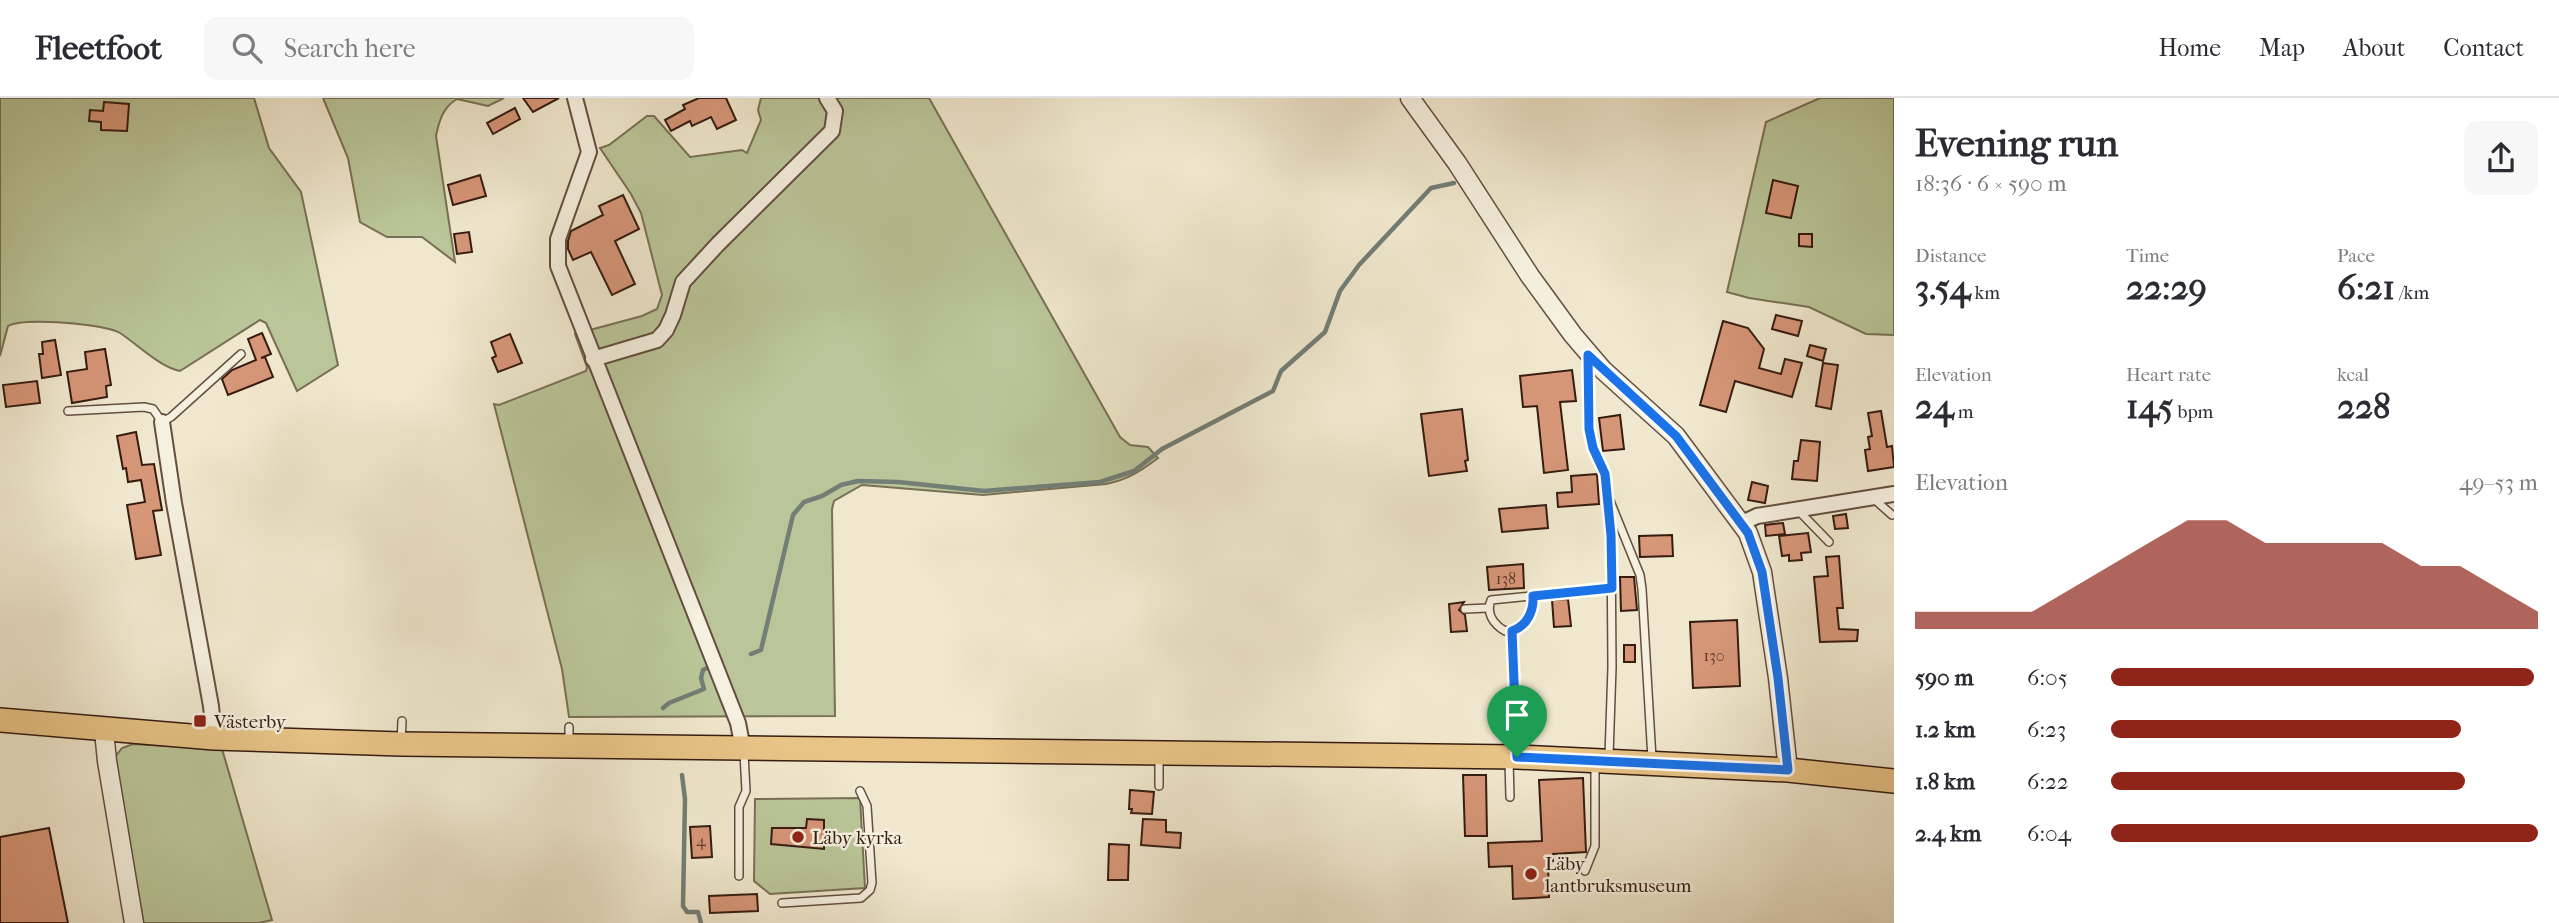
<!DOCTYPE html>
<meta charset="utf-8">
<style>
body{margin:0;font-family:"IM FELL French Canon",serif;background:#f7f7f7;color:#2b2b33;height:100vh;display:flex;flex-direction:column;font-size:26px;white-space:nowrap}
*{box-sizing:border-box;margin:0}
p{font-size:23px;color:#7c7c81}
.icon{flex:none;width:38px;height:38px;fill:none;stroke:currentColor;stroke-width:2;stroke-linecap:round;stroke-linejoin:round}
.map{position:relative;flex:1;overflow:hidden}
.panel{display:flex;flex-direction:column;background:#fff;width:665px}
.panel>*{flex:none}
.pin{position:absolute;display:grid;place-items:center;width:60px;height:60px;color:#fff;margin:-72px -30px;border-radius:50% 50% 50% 0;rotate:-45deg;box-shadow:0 0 7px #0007}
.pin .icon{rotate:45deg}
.round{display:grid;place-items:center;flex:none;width:74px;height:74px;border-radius:14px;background:#f7f7f7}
.overview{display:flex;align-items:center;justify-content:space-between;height:119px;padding:0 21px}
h1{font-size:38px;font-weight:700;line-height:52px}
.metrics{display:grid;grid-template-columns:repeat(3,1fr);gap:10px;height:119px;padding:7px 21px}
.metrics div{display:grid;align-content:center}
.metrics b{font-size:35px;font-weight:700}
.metrics small{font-size:19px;font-weight:400}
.metrics p{font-size:19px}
.chart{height:196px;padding:14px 21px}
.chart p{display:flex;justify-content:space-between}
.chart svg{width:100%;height:126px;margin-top:7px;fill:#8f2418;opacity:.7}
ul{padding:0 21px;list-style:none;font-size:23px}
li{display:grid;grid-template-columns:112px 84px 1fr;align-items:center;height:52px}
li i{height:18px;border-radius:9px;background:#8f2418}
header{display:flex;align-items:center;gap:42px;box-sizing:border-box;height:98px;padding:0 35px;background:#fff;border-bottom:2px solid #e1e1e2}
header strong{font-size:33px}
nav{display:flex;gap:38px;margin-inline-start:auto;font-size:24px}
.search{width:490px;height:63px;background:#f7f7f7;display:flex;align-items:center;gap:18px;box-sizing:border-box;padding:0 24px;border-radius:14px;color:#7c7c81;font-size:26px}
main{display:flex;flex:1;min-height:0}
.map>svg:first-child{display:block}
.green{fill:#bac699;stroke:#787055;stroke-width:2}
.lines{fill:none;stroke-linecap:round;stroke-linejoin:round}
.stream{stroke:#727e76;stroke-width:4.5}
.building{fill:#d69678;stroke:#361b11;stroke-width:2}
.service-casing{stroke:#644e40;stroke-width:10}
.minor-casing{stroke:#644e40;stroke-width:18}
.tertiary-casing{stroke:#644e40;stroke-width:21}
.primary-casing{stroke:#361b11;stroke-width:26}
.service{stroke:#f5f0df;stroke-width:7}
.minor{stroke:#f5f0df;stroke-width:14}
.tertiary{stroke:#f5f0df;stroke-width:18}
.primary{stroke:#e8c487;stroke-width:23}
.route-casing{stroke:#fff;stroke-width:14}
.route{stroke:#1a73e8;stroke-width:9}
.poi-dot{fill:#8f2418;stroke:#f5f0df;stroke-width:2.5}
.labels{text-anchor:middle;stroke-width:5;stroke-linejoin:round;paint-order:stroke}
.number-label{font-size:16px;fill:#5e3a2b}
.poi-label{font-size:19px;fill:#361b11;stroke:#f5f0df;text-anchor:start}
</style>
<header>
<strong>Fleetfoot</strong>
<div class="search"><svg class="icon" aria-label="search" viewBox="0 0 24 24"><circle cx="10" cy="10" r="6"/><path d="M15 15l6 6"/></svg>Search here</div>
<nav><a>Home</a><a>Map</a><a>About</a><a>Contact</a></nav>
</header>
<main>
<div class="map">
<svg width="1894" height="825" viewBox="0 0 1894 825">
<rect width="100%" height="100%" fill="#f0e8ce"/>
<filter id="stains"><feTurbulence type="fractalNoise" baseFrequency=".00286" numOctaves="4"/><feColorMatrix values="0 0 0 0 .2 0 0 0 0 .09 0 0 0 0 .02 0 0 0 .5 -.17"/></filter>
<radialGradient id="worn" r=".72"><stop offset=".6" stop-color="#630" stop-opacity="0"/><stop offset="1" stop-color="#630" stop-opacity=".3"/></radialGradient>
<g class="green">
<path d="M0 0H254L269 50 301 94 338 267 297 293 266 225 260 222 180 273C161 270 137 246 120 235 105 226 24 219 8 228L0 258Z"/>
<path d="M323 0H504L488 8 457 1C443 9 439 23 436 38L455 164 422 139H387L360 124 348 60Z"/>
<path d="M761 0H929L1120 339 1130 347 1148 349 1158 360C1141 373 1127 382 1106 386L983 397 862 387 834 403 832 411 835 618 569 619 562 571 494 306 499 307 586 273 587 269 575 236 642 218 657 211 662 197 641 115 631 96 600 50 609 47 647 18H654L690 59 742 52 747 55 761 22 758 12Z"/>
<polygon points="1820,0 1894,0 1894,237 1866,236 1809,209 1749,200 1727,194 1766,24"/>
<polygon points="133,646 222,651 272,822 259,825 139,825 115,659 122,650"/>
<polygon points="860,700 865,790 770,796 754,783 755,701"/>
</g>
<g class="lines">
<g class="stream">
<polyline points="751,556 761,552 793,417 804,404 822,398 841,387 858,383 898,384 984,393 1100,384 1134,373 1162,351 1273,293 1281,273 1325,234 1340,193 1359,167 1431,90 1454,85"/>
<polyline points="663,610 669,605 704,591 701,580 703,572 707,570"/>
<polyline points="682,677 685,701 683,808 687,814 698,814 701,825"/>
</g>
</g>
<g class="building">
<polygon points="523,0 559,0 533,14"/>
<polygon points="699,0 726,0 736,22 717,31 711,19 692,28 690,23 671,33 665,22 685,11 683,7"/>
<polygon points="104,4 129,6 127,33 101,32 101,24 89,23 90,12 103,13"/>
<polygon points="515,10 520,21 493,36 487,25"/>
<polygon points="480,77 486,98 453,107 448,87"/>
<polygon points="1773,82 1798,88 1791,120 1766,115"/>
<polygon points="623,97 639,131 615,143 635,186 612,197 591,154 573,162 568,151 568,143 571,133 603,117 599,108"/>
<polygon points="469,134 472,154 457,156 454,136"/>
<polygon points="1799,136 1812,136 1812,149 1799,148"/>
<polygon points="1776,217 1802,223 1798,238 1772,231"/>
<polygon points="1723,223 1748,230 1764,251 1759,270 1781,276 1785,261 1802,265 1792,299 1735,283 1726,314 1700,307"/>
<polygon points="262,235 271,256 261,260 265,259 273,279 228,297 222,281 232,272 256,262 248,241"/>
<polygon points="510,236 522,265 498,274 492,260 496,258 491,244"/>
<polygon points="55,242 61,277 42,280 39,256 43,256 42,244"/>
<polygon points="1810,247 1826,251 1823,263 1807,258"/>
<polygon points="105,251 111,287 106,288 107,299 72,305 67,274 87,271 85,254"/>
<polygon points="1823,265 1838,267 1831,311 1816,308"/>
<polygon points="1572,272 1576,303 1560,304 1568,372 1544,375 1537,308 1523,309 1520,278"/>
<polygon points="37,283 40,305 6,309 3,287"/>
<polygon points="1462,311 1468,362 1465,363 1467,373 1429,378 1421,316"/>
<polygon points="1881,313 1887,349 1892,348 1894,369 1868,373 1865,352 1870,351 1868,339 1872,338 1868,315"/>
<polygon points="1620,317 1624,351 1603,353 1599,320"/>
<polygon points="136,334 142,367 154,366 162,412 153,413 161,457 136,461 127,407 145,404 141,382 128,384 126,370 123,371 117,338"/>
<polygon points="1801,342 1820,344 1817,383 1792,381 1794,363 1798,363"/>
<polygon points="1597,376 1599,406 1558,409 1557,395 1572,394 1571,378"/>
<polygon points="1752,384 1768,388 1765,405 1748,402"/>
<polygon points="1546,407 1548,430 1502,434 1499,411"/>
<polygon points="1846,416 1848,430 1835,431 1833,418"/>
<polygon points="1783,425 1785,436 1766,438 1765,427"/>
<polygon points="1808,435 1811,454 1801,455 1802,462 1789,463 1789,457 1782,458 1779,438"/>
<polygon points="1672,437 1673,458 1640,459 1639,438"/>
<polygon points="1839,458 1843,510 1837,510 1839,531 1858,532 1857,543 1820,544 1814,479 1828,478 1826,459"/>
<polygon points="1523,466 1524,490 1489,492 1487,469"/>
<polygon points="1620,479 1634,479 1637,512 1621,513"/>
<polygon points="1568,501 1571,528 1554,529 1552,502"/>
<polygon points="1464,504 1459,512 1465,517 1467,533 1451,534 1449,506"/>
<polygon points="1737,522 1740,588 1693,590 1690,524"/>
<rect x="1624" y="547" width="11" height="17"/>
<polygon points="1463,677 1486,677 1487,738 1465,738"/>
<polygon points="1583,680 1586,754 1553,756 1553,763 1548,765 1549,799 1513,801 1512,768 1489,769 1488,745 1542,743 1539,682"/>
<polygon points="1130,692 1154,694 1152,716 1131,715 1132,711 1129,711"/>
<polygon points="807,721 824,722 824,751 771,746 772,730 806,730"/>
<polygon points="1143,721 1166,722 1166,734 1181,735 1180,750 1141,747"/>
<polygon points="710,728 712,759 692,760 690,729"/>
<polygon points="49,730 68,825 0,825 0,739"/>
<polygon points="1109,746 1129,747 1128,782 1108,782"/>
<polygon points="757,796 758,813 710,815 709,798"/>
</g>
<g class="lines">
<g class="service-casing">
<g id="service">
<polyline points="1588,261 1589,331 1593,350 1605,376 1611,437 1612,569 1609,658"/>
<polyline points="68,313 144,309 153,311 162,324 171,319 241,256"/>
<polyline points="1873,400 1892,417"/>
<polyline points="1610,403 1640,477 1642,491 1652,661"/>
<polyline points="1798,412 1829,444"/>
<path d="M1533 498 1530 516 1520 531 1505 533C1493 526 1486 515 1491 502L1612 490"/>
<polyline points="1465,511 1488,510"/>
<polyline points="1512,533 1517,655"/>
<polyline points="401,644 402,623"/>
<polyline points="569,645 569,629"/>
<polyline points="1159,658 1159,688"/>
<polyline points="1509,663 1510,699"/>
<polyline points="1585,773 1595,748 1595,666"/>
<polyline points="739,778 739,709 746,693 744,655"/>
<polyline points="782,805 861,800 870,792 872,785 867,708 860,693"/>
</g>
</g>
<g class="minor-casing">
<g id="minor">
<polyline points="575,0 589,54 558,141 558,168 738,625 743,651"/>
<polyline points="593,261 657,242 666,232 673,217 683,184 718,146 832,33 835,13 827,0"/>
<polyline points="162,324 174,405 211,608 214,640"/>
<polyline points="1742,425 1757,418 1894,396"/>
</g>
</g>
<g class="tertiary-casing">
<g id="tertiary">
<polyline points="1410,0 1457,65 1530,178 1573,237 1603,272 1676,338 1748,435 1762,474 1778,580 1788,672"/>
<polyline points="104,633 107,663 134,825"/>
</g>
</g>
<g class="primary-casing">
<polyline id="primary" points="0,622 214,640 401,646 1517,659 1788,672 1894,683"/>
</g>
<use href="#service" class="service"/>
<use href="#minor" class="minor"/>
<use href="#tertiary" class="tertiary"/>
<use href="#primary" class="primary"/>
</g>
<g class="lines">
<g class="route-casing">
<path id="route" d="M1588 257 1676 338 1748 435 1762 474 1778 580 1788 672 1517 659 1512 533C1527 528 1534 513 1533 498L1612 490 1611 437 1605 376 1593 350 1589 331Z"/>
</g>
<use href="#route" class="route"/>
</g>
<g class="poi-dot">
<rect x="193" y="616" width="14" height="14" rx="3.5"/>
<circle cx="798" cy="739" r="7"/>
<circle cx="1531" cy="776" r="7"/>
</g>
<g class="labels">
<g class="number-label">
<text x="1506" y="486">138</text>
<text x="1714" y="563">130</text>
<text x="701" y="748">4</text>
</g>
<g class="poi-label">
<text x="214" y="630">Västerby</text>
<text x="812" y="746">Läby kyrka</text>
<text x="1545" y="772">Läby<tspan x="1545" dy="22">lantbruksmuseum</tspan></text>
</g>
</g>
<rect width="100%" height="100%" filter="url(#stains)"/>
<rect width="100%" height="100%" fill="url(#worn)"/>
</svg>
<div class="pin" style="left:1517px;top:659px;background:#1e9e55"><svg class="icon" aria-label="arrive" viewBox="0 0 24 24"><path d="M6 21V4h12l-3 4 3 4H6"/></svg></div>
</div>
<section class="panel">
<div class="overview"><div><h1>Evening run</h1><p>18:36 · 6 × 590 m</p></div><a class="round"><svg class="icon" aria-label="share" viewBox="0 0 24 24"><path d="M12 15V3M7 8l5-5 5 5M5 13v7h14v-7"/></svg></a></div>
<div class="metrics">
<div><p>Distance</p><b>3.54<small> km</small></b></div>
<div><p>Time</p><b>22:29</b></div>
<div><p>Pace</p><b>6:21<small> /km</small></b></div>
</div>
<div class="metrics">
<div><p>Elevation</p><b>24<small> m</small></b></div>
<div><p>Heart rate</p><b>145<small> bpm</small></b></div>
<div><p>kcal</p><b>228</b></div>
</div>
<div class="chart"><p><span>Elevation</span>49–53 m</p>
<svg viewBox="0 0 160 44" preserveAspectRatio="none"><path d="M0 44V38L10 38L20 38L30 38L40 30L50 22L60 14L70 6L80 6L90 14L100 14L110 14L120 14L130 22L140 22L150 30L160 38V44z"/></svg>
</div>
<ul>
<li><b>590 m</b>6:05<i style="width:99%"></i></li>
<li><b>1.2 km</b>6:23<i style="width:82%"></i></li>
<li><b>1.8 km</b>6:22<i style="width:83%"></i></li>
<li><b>2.4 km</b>6:04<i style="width:100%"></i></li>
</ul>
</section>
</main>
